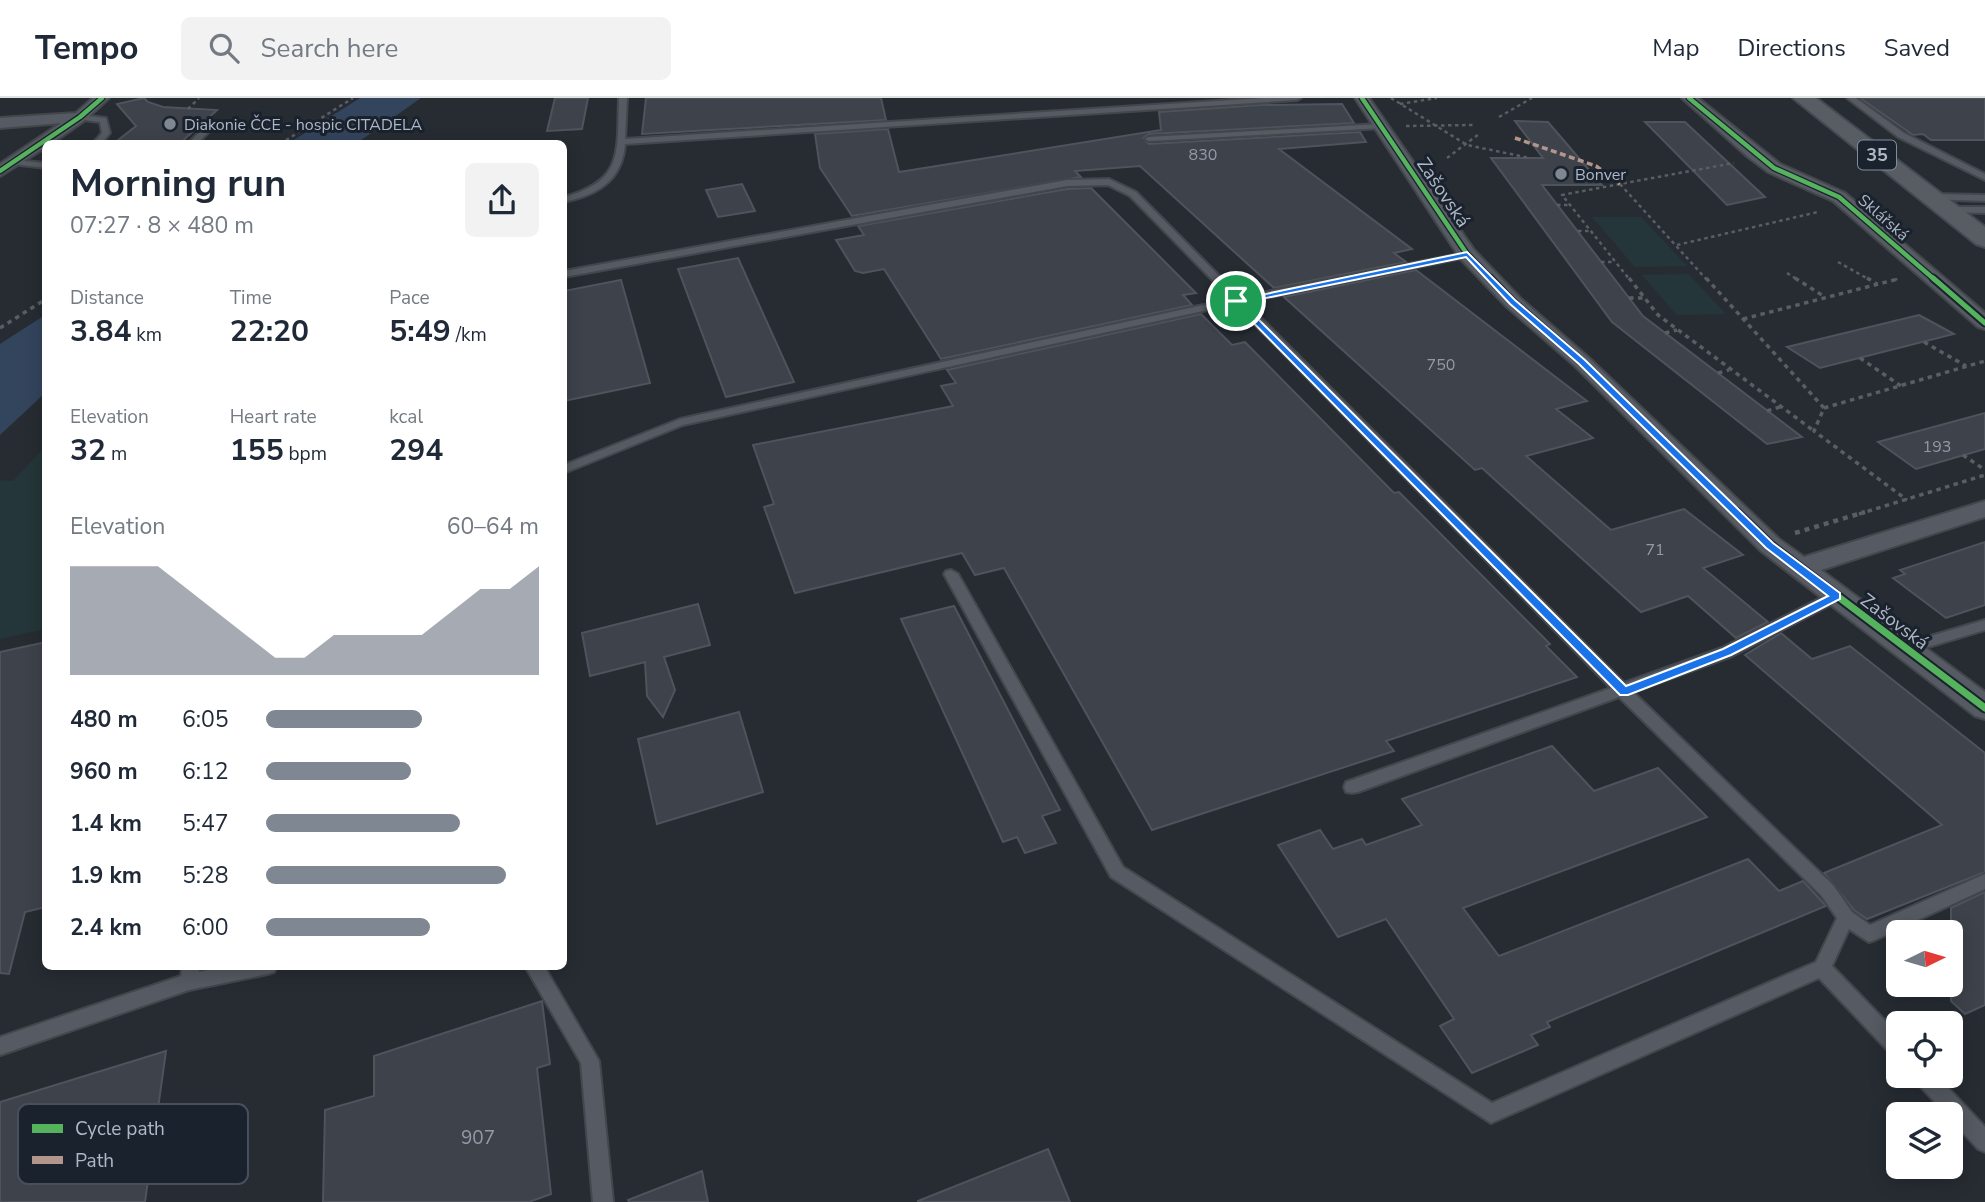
<!DOCTYPE html>
<meta charset="utf-8">
<style>
body{margin:0;font-family:"Nunito Sans",sans-serif;background:#f2f2f3;color:#1f2937;height:100vh;display:flex;flex-direction:column;font-size:26px;white-space:nowrap}
*{box-sizing:border-box;margin:0}
p{font-size:23px;color:#747a83}
.icon{flex:none;width:38px;height:38px;fill:none;stroke:currentColor;stroke-width:2;stroke-linecap:round;stroke-linejoin:round}
.map{position:relative;flex:1;overflow:hidden}
.drawer{position:absolute;left:42px;top:42px;width:525px;height:830px;display:flex;flex-direction:column;background:#fff;border-radius:10px;box-shadow:0 4px 18px #0003}
.drawer>*{flex:none}
.needle{width:46px;rotate:85deg}
.tools{position:absolute;left:1886px;top:822px;display:grid;gap:14px}
.tools a{display:grid;place-items:center;width:77px;height:77px;border-radius:10px;background:#fff;box-shadow:0 4px 18px #0003;font-size:35px}
.pin{position:absolute;display:grid;place-items:center;width:60px;height:60px;color:#fff;margin:-30px;border:4px solid #fff;border-radius:50%;box-shadow:0 2px 7px #0007}
.round{display:grid;place-items:center;flex:none;width:74px;height:74px;border-radius:10px;background:#f2f2f3}
.headline{display:flex;align-items:center;justify-content:space-between;height:119px;padding:0 28px}
h1{font-size:38px;font-weight:700;line-height:52px}
.figures{display:grid;grid-template-columns:repeat(3,1fr);gap:10px;height:119px;padding:7px 28px}
.figures div{display:grid;align-content:center}
.figures b{font-size:30px;font-weight:700}
.figures small{font-size:19px;font-weight:400}
.figures p{font-size:19px}
.chart{height:196px;padding:14px 28px}
.chart p{display:flex;justify-content:space-between}
.chart svg{width:100%;height:126px;margin-top:7px;fill:#7f8793;opacity:.7}
ul{padding:0 28px;list-style:none;font-size:23px}
li{display:grid;grid-template-columns:112px 84px 1fr;align-items:center;height:52px}
li i{height:18px;border-radius:9px;background:#7f8793}
header{display:flex;align-items:center;gap:42px;box-sizing:border-box;height:98px;padding:0 35px;background:#fff;border-bottom:2px solid #e0e1e3}
header strong{font-size:33px}
nav{display:flex;gap:38px;margin-inline-start:auto;font-size:24px}
.search{width:490px;height:63px;background:#f2f2f3;display:flex;align-items:center;gap:18px;box-sizing:border-box;padding:0 24px;border-radius:10px;color:#747a83;font-size:26px}
.map>svg:first-child{display:block}
.green{fill:#243639}
.water{fill:#33445d}
.building{fill:#3e424a;stroke:#4e535c;stroke-width:2}
.lines{fill:none;stroke-linecap:round;stroke-linejoin:round}
.service-casing{stroke:#43474c;stroke-width:4}
.minor-casing{stroke:#43474c;stroke-width:4}
.primary-casing{stroke:#444850;stroke-width:4}
.path-far2{stroke:#585e64;stroke-width:2.5;stroke-dasharray:3.5 3.5;stroke-linecap:butt}
.path-far1{stroke:#585e64;stroke-width:3.5;stroke-dasharray:4.5 4.5;stroke-linecap:butt}
.path{stroke:#585e64;stroke-width:4.5;stroke-dasharray:5 5;stroke-linecap:butt}
.service{fill:#565a62;fill-rule:evenodd}
.minor{fill:#565a62;fill-rule:evenodd}
.primary{fill:#585d64;fill-rule:evenodd}
.quiet{stroke:#b2968c;stroke-width:3.5;stroke-dasharray:6 3.5;stroke-linecap:butt}
.cycleway-far2-casing{stroke:#1a222e;stroke-width:7}
.cycleway-far1-casing{stroke:#1a222e;stroke-width:9}
.cycleway-casing{stroke:#1a222e;stroke-width:11}
.cycleway-far2{stroke:#56b35d;stroke-width:4.5}
.cycleway-far1{stroke:#56b35d;stroke-width:5}
.cycleway{stroke:#56b35d;stroke-width:7}
.route{fill:#1a73e8;stroke:#fff;stroke-width:2;fill-rule:evenodd}
.poi-dot{fill:#7f8793;stroke:#1a222e;stroke-width:2.5}
.labels{text-anchor:middle;stroke-width:6;stroke-linejoin:round;paint-order:stroke}
.far-poi-label{font-size:16px;fill:#afb8c6;stroke:#1a222e;text-anchor:start}
.number-label{font-size:16px;fill:#939aa7}
.far-street-label{font-size:16px;fill:#afb8c6;stroke:#1a222e}
.shield{fill:#1a222e;stroke:#828b98;stroke-width:2}
.shield-label{font-size:18px;font-weight:bold;fill:#afb8c6}
.street-label{font-size:19px;fill:#afb8c6;stroke:#1a222e}
.near-number-label{font-size:19px;fill:#939aa7}
.key{fill:#1a222e;stroke:#474f5c;stroke-width:2}
.key-label{font-size:19px;fill:#afb8c6}
</style>
<header>
<strong>Tempo</strong>
<div class="search"><svg class="icon" aria-label="search" viewBox="0 0 24 24"><circle cx="10" cy="10" r="6"/><path d="M15 15l6 6"/></svg>Search here</div>
<nav><a>Map</a><a>Directions</a><a>Saved</a></nav>
</header>
<div class="map">
<svg width="1985" height="1104" viewBox="0 0 1985 1104">
<rect width="100%" height="100%" fill="#272c33"/>
<g class="green">
<polygon points="1592,119 1641,119 1687,168 1635,169"/>
<polygon points="1689,176 1689,177 1726,216 1677,217 1642,177"/>
<polygon points="45,349 45,531 0,541 0,382 13,383"/>
</g>
<g class="water">
<polygon points="360,0 421,0 357,45 289,45"/>
<polygon points="45,217 45,295 0,337 0,246"/>
</g>
<g class="building">
<polygon points="144,0 148,4 163,9 217,12 179,46 113,46 136,28 117,6"/>
<polygon points="555,0 588,0 582,31 547,33"/>
<polygon points="646,0 881,0 886,22 642,36"/>
<polygon points="1860,0 1985,0 1985,42 1931,42 1923,36 1913,37"/>
<polygon points="1342,6 1354,25 1149,36 1143,40 1149,46 1360,34 1366,44 1279,51 1412,151 1394,155 1406,164 1274,190 1140,68 1075,73 1081,79 852,118 820,70 815,36 888,31 899,74 1161,32 1159,14 1260,7"/>
<polygon points="1515,23 1548,24 1602,87 1542,87 1643,218 1802,339 1767,346 1612,224 1491,60 1543,60"/>
<polygon points="1645,24 1685,24 1765,99 1727,107"/>
<polygon points="742,86 755,113 718,119 706,92"/>
<polygon points="1091,90 1196,195 1183,197 1192,207 941,261 884,171 863,175 855,173 836,142 864,137 858,128 1067,91"/>
<polygon points="738,160 794,284 726,299 678,171"/>
<polygon points="1416,172 1587,303 1556,311 1593,340 1526,358 1611,432 1684,411 1743,457 1703,470 1768,524 1736,540 1688,498 1641,514 1482,370 1475,372 1284,199"/>
<polygon points="621,182 650,285 564,303 564,193"/>
<polygon points="1201,216 1232,247 1245,244 1394,395 1399,394 1550,546 1546,548 1577,579 1386,643 1394,653 1152,732 1004,470 975,477 962,455 795,495 764,409 774,406 753,347 953,308 941,288 956,285 947,272"/>
<polygon points="1919,217 1954,236 1820,270 1787,249"/>
<polygon points="1985,315 1985,351 1916,371 1878,344"/>
<polygon points="1985,444 1985,507 1946,520 1893,480 1905,476 1900,472"/>
<polygon points="698,506 710,547 664,559 675,592 663,619 647,598 645,564 590,578 582,535"/>
<polygon points="954,508 1060,712 1042,718 1056,745 1025,755 1017,739 1003,744 901,521"/>
<polygon points="1781,535 1812,561 1850,548 1985,655 1985,774 1867,821 1854,812 1824,775 1942,727 1745,557"/>
<polygon points="46,544 46,809 25,814 9,876 0,875 0,554"/>
<polygon points="739,614 763,694 657,726 638,641"/>
<polygon points="1552,648 1594,693 1658,670 1707,719 1463,810 1499,858 1748,761 1779,793 1803,783 1826,808 1547,924 1550,929 1531,937 1538,947 1472,975 1440,928 1454,921 1386,821 1338,839 1278,747 1320,732 1333,751 1362,741 1366,747 1422,727 1402,701"/>
<polygon points="1985,794 1985,907 1965,916 1951,903 1951,810"/>
<polygon points="542,903 550,966 537,970 551,1096 529,1104 323,1104 325,1012 374,998 374,958"/>
<polygon points="166,953 145,1104 0,1104 0,1004"/>
<polygon points="1048,1051 1070,1104 918,1104 918,1103"/>
<polygon points="702,1073 708,1104 629,1104 628,1102"/>
</g>
<g class="lines">
<g class="service-casing">
<g id="service">
<path d="M619 0H627L625 41 1263 0H1301L1297 2 625 46C622 83 597 97 564 104V99C624 83 617 54 619 0Z"/>
<polygon points="1847,0 1856,0 1904,35 1985,76 1985,82 1898,39"/>
<polygon points="80,17 106,20 110,35 101,46 92,46 102,35 100,24 77,21 76,19"/>
<polygon points="209,24 216,26 197,46 188,46"/>
<polygon points="1380,26 1383,26 1383,30 1149,43 1145,41 1149,39"/>
<polygon points="15,62 46,65 46,70 12,66 12,62"/>
<polygon points="1109,81 1136,94 1240,199 1470,154 1472,156 1467,159 1245,204 1624,585 1722,550 1831,495 1841,495 1843,498 1841,501 1732,558 1633,594 1833,787 1852,814 1870,827 1985,776 1985,791 1875,842 1869,844 1849,831 1832,868 1899,937 1899,960 1892,957 1819,880 1491,1025 1111,779 944,476 946,473 951,472 958,476 1123,769 1492,1005 1816,864 1837,820 1821,797 1619,599 1358,694 1352,695 1346,694 1344,689 1346,684 1611,590 1235,206 683,327 564,375 564,367 680,321 1231,201 1130,98 1108,87 1067,88 564,179 564,173 1067,82"/>
<polygon points="1932,96 1985,97 1985,103 1929,101 1929,97"/>
<polygon points="1948,109 1985,109 1985,115 1945,114 1945,110"/>
<polygon points="1985,522 1985,532 1905,556 1898,551 1900,547"/>
<polygon points="182,868 200,868 199,874 227,868 277,868 274,874 268,876 189,892 0,957 0,939 181,878"/>
<polygon points="525,868 544,868 599,963 613,1104 593,1104 581,965"/>
<polygon points="1915,978 1937,978 1985,1029 1985,1054 1978,1051 1951,1022 1951,1017 1947,1017 1917,985"/>
</g>
</g>
<g class="minor-casing">
<g id="minor">
<polygon points="93,0 109,0 85,22 51,46 46,46 46,49 0,78 0,66 61,25 0,30 0,20 76,15"/>
<polygon points="1355,0 1369,0 1474,152 1520,200 1589,260 1779,441 1804,459 1985,403 1985,419 1821,472 1985,594 1985,621 1975,618 1761,453 1575,268 1506,208 1460,160"/>
<polygon points="1682,0 1698,0 1780,66 1845,95 1985,215 1985,231 1978,229 1833,103 1768,74 1748,59"/>
</g>
</g>
<g class="primary-casing">
<polygon id="primary" points="1793,0 1816,0 1985,129 1985,149 1976,146"/>
</g>
<g class="path-far2">
<polyline points="1391,0 1467,47 1530,60"/>
<polyline points="1400,6 1437,0"/>
<polyline points="188,11 199,0"/>
<polyline points="1499,19 1532,0"/>
<polyline points="1406,28 1473,27"/>
<polyline points="280,46 353,0"/>
<polyline points="1447,60 1479,36"/>
<polyline points="1620,86 1562,97 1630,182"/>
<polyline points="1557,107 1569,107"/>
<polyline points="1578,133 1590,133"/>
<polyline points="1677,147 1818,114"/>
<polyline points="1601,164 1615,164"/>
<polyline points="1838,164 1870,182"/>
<polyline points="1787,175 1798,182"/>
<polyline points="1707,182 1620,86 1734,65"/>
<polyline points="1894,182 1898,181"/>
</g>
<g class="path-far1">
<polyline points="1629,180 1658,217 1814,333"/>
<polyline points="1706,180 1824,310 1814,333 1907,402"/>
<polyline points="1795,180 1825,199"/>
<polyline points="1867,180 1877,186"/>
<polyline points="1629,200 1644,200"/>
<polyline points="1743,221 1898,181"/>
<polyline points="0,230 46,201"/>
<polyline points="1665,235 1677,232"/>
<polyline points="1924,244 1966,268"/>
<polyline points="1860,260 1901,288"/>
<polyline points="1718,275 1729,272"/>
<polyline points="1824,310 1985,263"/>
<polyline points="1767,313 1780,309"/>
<polyline points="1963,357 1985,372"/>
<polyline points="1859,416 1985,377"/>
</g>
<polyline class="path" points="1795,435 1865,414"/>
<use href="#service" class="service"/>
<use href="#minor" class="minor"/>
<use href="#primary" class="primary"/>
<polyline class="quiet" points="1515,40 1596,68 1620,86"/>
<g class="cycleway-far2-casing">
<g id="cycleway-far2">
<polyline points="1362,0 1467,156 1492,182"/>
<polyline points="1689,0 1774,70 1839,99 1935,182"/>
<polyline points="0,73 80,19 102,0"/>
</g>
</g>
<g class="cycleway-far1-casing">
<g id="cycleway-far1">
<polyline points="1490,180 1513,204 1582,264 1738,416"/>
<polyline points="1933,180 1985,225"/>
</g>
</g>
<g class="cycleway-casing">
<polyline id="cycleway" points="1736,414 1770,447 1985,610"/>
</g>
<use href="#cycleway-far2" class="cycleway-far2"/>
<use href="#cycleway-far1" class="cycleway-far1"/>
<use href="#cycleway" class="cycleway"/>
</g>
<path class="route" d="M1467 154 1515 202 1585 262 1773 445 1840 495V501L1731 557 1628 597H1620L1232 203ZM1466 159 1510 206 1579 266 1766 450 1828 498 1723 551 1626 588 1242 205Z"/>
<g class="poi-dot">
<circle cx="170" cy="26" r="7"/>
<circle cx="1561" cy="76" r="7"/>
</g>
<g class="labels">
<g class="far-poi-label">
<text x="184" y="32">Diakonie ČCE - hospic CITADELA</text>
<text x="1575" y="82">Bonver</text>
</g>
<g class="number-label">
<text x="1203" y="62">830</text>
<text x="1441" y="272">750</text>
<text x="1937" y="354">193</text>
<text x="1655" y="457">71</text>
</g>
<g class="far-street-label">
<text transform="translate(1884 119) rotate(41)" y="6">Sklářská</text>
</g>
<rect class="shield" x="1858" y="42.5" width="38" height="29" rx="5"/>
<g class="shield-label">
<text x="1877" y="63">35</text>
</g>
<g class="street-label">
<text transform="translate(1444 94) rotate(56)" y="7">Zašovská</text>
<text transform="translate(1895 523) rotate(37)" y="7">Zašovská</text>
</g>
<g class="near-number-label">
<text x="478" y="1046">907</text>
</g>
</g>
<rect x="18" y="1006" width="230" height="80" rx="10" class="key"/>
<rect x="32" y="1026" width="31" height="9" fill="#56b35d"/>
<rect x="32" y="1058" width="31" height="8" fill="#b2968c"/>
<g class="key-label">
<text x="75" y="1037">Cycle path</text>
<text x="75" y="1069">Path</text>
</g>
</svg>
<div class="tools">
<a><svg class="needle" viewBox="-14 -14 28 28"><path d="M0-13l5 13h-10z" fill="#e53935"/><path d="M0 13l5-13h-10z" fill="#747a83"/></svg></a>
<a><svg class="icon" aria-label="locate" viewBox="0 0 24 24"><circle cx="12" cy="12" r="6"/><path d="M12 2v4M12 18v4M2 12h4M18 12h4"/></svg></a>
<a><svg class="icon" aria-label="layers" viewBox="0 0 24 24"><path d="M12 4l9 5-9 5-9-5zM3 14l9 5 9-5"/></svg></a>
</div>
<div class="pin" style="left:1236px;top:203px;background:#1e9e55"><svg class="icon" aria-label="arrive" viewBox="0 0 24 24"><path d="M6 21V4h12l-3 4 3 4H6"/></svg></div>
<section class="drawer">
<div class="headline"><div><h1>Morning run</h1><p>07:27 · 8 × 480 m</p></div><a class="round"><svg class="icon" aria-label="share" viewBox="0 0 24 24"><path d="M12 15V3M7 8l5-5 5 5M5 13v7h14v-7"/></svg></a></div>
<div class="figures">
<div><p>Distance</p><b>3.84<small> km</small></b></div>
<div><p>Time</p><b>22:20</b></div>
<div><p>Pace</p><b>5:49<small> /km</small></b></div>
</div>
<div class="figures">
<div><p>Elevation</p><b>32<small> m</small></b></div>
<div><p>Heart rate</p><b>155<small> bpm</small></b></div>
<div><p>kcal</p><b>294</b></div>
</div>
<div class="chart"><p><span>Elevation</span>60–64 m</p>
<svg viewBox="0 0 160 44" preserveAspectRatio="none"><path d="M0 44V6L10 6L20 6L30 6L40 14L50 22L60 30L70 38L80 38L90 30L100 30L110 30L120 30L130 22L140 14L150 14L160 6V44z"/></svg>
</div>
<ul>
<li><b>480 m</b>6:05<i style="width:57%"></i></li>
<li><b>960 m</b>6:12<i style="width:53%"></i></li>
<li><b>1.4 km</b>5:47<i style="width:71%"></i></li>
<li><b>1.9 km</b>5:28<i style="width:88%"></i></li>
<li><b>2.4 km</b>6:00<i style="width:60%"></i></li>
</ul>
</section>
</div>
